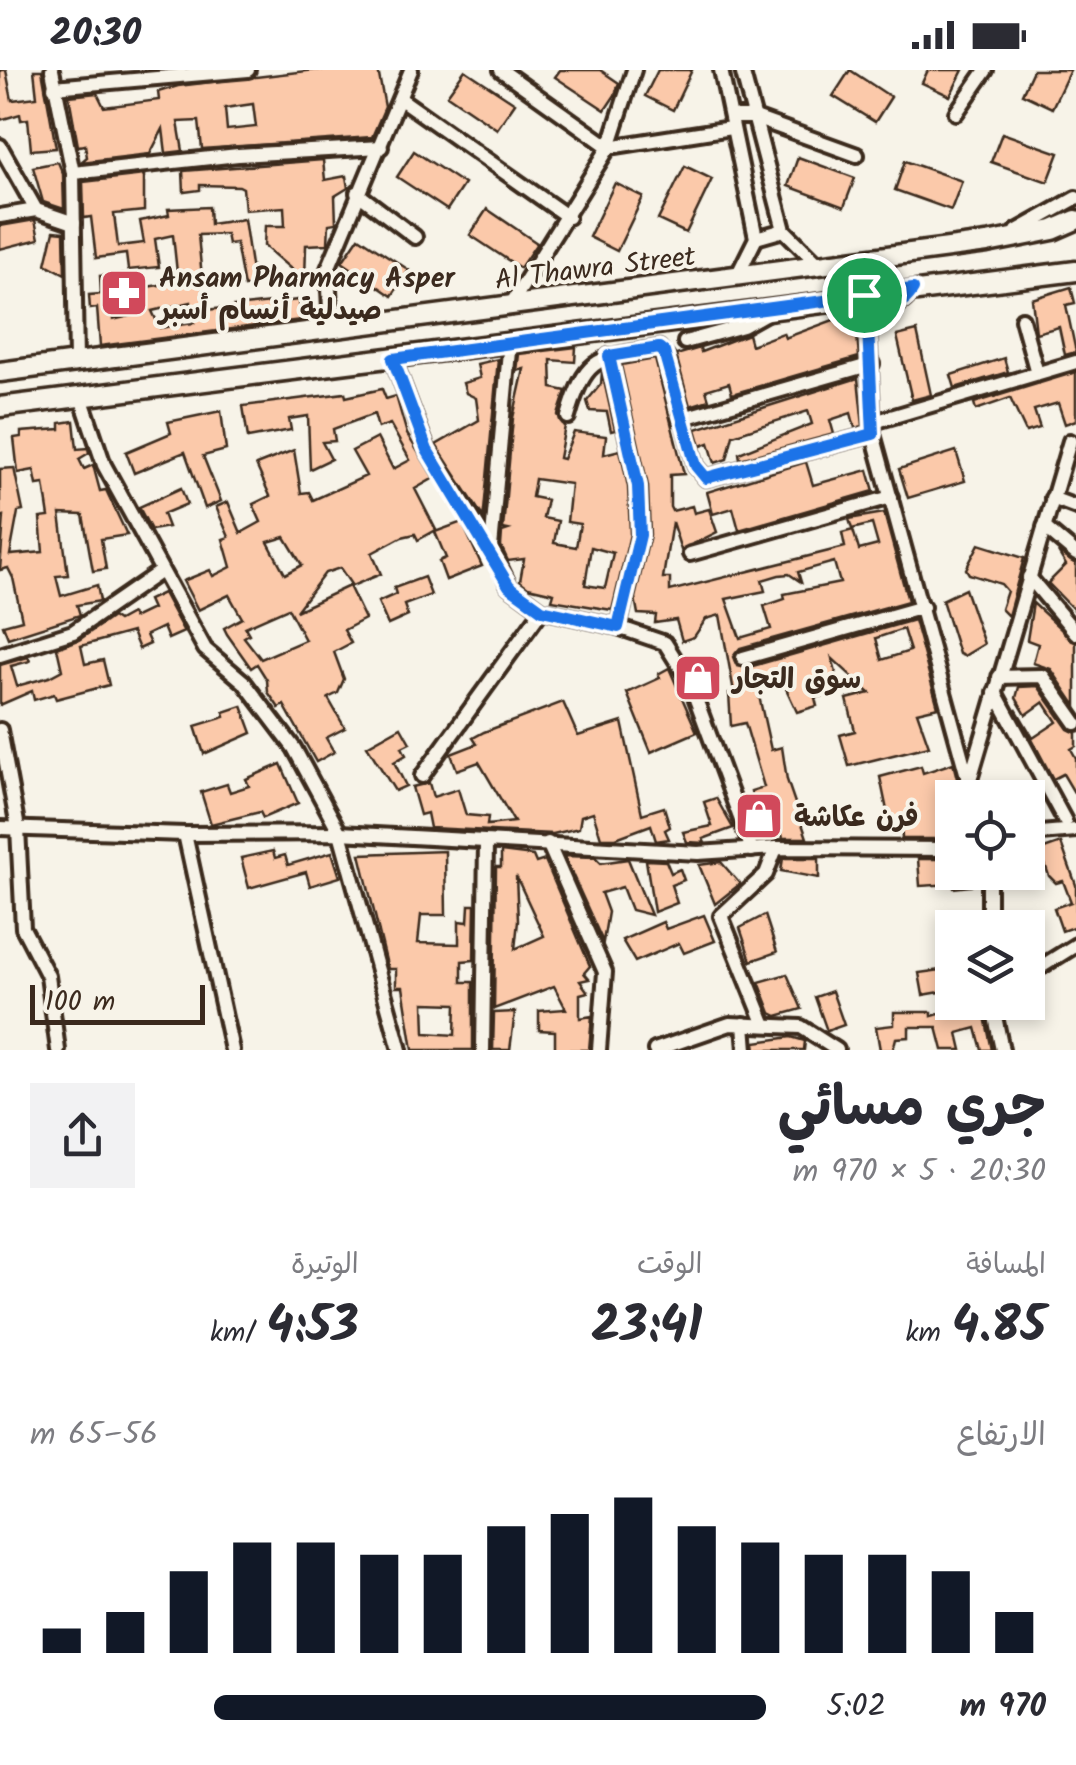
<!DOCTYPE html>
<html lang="ar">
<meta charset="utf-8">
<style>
body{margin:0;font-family:Kalam,"Playpen Sans Arabic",sans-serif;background:#f2f2f3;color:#2b2b33;direction:rtl;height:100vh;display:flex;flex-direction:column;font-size:38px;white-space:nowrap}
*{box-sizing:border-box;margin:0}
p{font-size:32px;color:#7c7c81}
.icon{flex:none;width:55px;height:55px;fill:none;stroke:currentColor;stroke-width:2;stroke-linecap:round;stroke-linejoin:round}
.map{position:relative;height:980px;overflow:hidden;direction:ltr}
.sheet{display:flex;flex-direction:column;background:#fff;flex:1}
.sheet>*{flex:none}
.fabs{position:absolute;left:935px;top:710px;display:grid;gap:20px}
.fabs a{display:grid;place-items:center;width:110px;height:110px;border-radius:0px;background:#fff;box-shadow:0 5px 15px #0003;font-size:50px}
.scale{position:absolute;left:30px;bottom:25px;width:175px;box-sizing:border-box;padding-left:10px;border:5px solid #3b2a1e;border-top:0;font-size:28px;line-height:35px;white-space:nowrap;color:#3b2a1e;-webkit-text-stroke:8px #f7f3e8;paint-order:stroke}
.pin{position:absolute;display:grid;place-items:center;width:85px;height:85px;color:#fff;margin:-42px;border:5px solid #fff;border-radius:50%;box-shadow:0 2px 10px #0007}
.round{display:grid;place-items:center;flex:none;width:105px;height:105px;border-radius:0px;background:#f2f2f3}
.summary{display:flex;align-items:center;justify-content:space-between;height:170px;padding:0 30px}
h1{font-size:55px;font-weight:700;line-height:75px}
.stats{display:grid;grid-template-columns:repeat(3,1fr);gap:15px;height:170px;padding:10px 30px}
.stats div{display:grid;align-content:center}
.stats b{font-size:50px;font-weight:700}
.stats small{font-size:28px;font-weight:400}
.stats p{font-size:28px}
.chart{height:280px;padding:20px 30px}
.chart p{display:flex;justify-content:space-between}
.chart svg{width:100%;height:180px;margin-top:10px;stroke:#111827;stroke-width:6}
ul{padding:0 30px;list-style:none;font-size:32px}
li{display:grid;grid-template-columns:160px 120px 1fr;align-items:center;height:75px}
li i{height:25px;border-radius:12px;background:#111827}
.status{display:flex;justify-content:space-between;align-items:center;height:70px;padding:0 50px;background:#fff;direction:ltr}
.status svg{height:28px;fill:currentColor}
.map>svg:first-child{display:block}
.building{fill:#fbc9aa;stroke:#3b2a1e;stroke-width:2.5;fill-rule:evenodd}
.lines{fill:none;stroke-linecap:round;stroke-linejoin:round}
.street-casing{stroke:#3b2a1e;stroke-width:20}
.secondary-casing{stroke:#3b2a1e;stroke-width:25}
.street{stroke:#f7f3e8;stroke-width:12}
.secondary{stroke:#f7f3e8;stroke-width:18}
.route-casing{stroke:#fff;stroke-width:20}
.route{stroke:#1a73e8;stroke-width:12}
.labels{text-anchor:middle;stroke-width:8;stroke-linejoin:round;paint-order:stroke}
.street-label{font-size:28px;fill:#3b2a1e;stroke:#f7f3e8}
.poi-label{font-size:28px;font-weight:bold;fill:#3b2a1e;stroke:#f7f3e8;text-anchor:start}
</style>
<div class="status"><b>20:30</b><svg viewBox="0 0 49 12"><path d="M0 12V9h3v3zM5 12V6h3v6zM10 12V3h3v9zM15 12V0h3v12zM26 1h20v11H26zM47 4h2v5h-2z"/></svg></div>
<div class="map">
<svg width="1076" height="980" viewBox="0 0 1076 980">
<rect width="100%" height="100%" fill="#f7f3e8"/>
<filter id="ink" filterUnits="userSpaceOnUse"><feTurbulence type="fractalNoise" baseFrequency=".01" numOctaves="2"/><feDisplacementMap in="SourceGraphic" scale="20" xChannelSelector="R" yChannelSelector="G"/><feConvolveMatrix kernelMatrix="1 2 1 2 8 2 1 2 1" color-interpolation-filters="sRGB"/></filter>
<g filter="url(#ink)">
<g class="building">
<polygon points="0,0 6,0 12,30 37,27 34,0 42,0 56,78 31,80 28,49 21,50 20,44 0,50"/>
<path d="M315 0H378L385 37 372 67 202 79 199 51 178 52 183 81 166 83 163 59 150 84 81 92 87 87 85 75 78 76 69 26 97 23 104 37 159 30 158 22 178 16ZM253 34 256 57 227 60 225 38Z"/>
<polygon points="465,0 515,33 497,59 447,25"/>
<polygon points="560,0 600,0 619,13 615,25 605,40 555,7"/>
<polygon points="658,0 692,0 673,40 645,26"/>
<polygon points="850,0 891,27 875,52 833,26"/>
<polygon points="928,0 963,0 950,26 922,13"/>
<polygon points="1033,0 1070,0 1052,38 1022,24"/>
<polygon points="1002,63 1059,83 1048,112 991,92"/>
<polygon points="414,81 464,114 447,140 397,107"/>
<polygon points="798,87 855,108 844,137 788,116"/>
<polygon points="323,90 325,110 346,106 348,118 335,126 336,153 329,154 328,174 306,175 305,211 264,176 265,156 285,156 284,137 245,140 243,118 239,116 200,115 200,120 184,122 183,101"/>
<polygon points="905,91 962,111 951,140 895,120"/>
<polygon points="58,92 63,104 64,139 43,132 33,97"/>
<polygon points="685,96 712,109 686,163 658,150"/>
<path d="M144 105V141L114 144 118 176 144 173 140 151 169 145 168 139 209 137 210 154 244 149 254 215 244 217 236 173 228 174 226 164 198 165 205 240 299 230 301 250 100 276 97 238 90 239 89 225 101 224 100 206 127 204 128 225 112 226 113 250 138 244 134 219 178 212 173 165 155 169 159 197 128 200 126 184 96 188 91 147 84 148 83 112ZM191 232 194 253 160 258 152 241Z"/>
<polygon points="615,113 643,127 617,181 589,167"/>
<polygon points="487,139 537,173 520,198 470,165"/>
<polygon points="35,150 39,169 0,179 0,156"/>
<polygon points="54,161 64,162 65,204 46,194"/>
<polygon points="359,167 409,200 392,226 342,192"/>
<polygon points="1071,217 1075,233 1066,235 1076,282 1065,285 1059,257 1036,263 1032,229"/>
<polygon points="855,242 859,287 732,324 729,313 706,320 709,330 690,336 676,285 700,278 701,282 748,264 751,275 783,263 785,268"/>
<polygon points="917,261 931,325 912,330 897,266"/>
<path d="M576 277 575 292 551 290 552 318 566 321 558 345 565 356 559 388 563 389 574 362 606 366 604 384 620 380 628 417 630 464 612 540 552 530 554 523 528 517 520 511 524 489 508 491 501 476 502 462 508 460 503 459 513 348 524 299 517 301 519 284ZM535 409 571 414 567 452 580 454 576 477 554 473 558 451 543 448 547 430 532 427ZM591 477 613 483 605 518 585 515Z"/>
<polygon points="1004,288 1008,302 955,318 951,305"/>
<polygon points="498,289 484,441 483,447 436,375 479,350 476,328 466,323 463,313 480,308 477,294"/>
<path d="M655 289 684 404 670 405V437L672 441 692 436 694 443 709 439 717 462 681 480 672 452 663 508H670V521L845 477 842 463 853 460 859 480 878 475 872 454 852 459 849 449 884 443 908 531 740 578 733 587 737 596 746 598 914 550 938 637 917 642 929 676 849 696 840 665 855 661 847 629 870 623 832 588 841 621 815 628 817 636 797 642 782 610 757 617 771 680 782 677 787 710 807 768H783L772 731 755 736 751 721 764 717 745 653 731 656 729 623 734 622 720 545 706 549 694 567 682 571 676 550 655 553 656 545 638 544 635 528 650 465 648 416 621 295ZM834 492 840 513 784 524 785 529 764 536 771 559 740 568 726 529 765 521 762 510 779 505 789 504 801 512 798 502ZM903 559 910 581 882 590 876 568Z"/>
<polygon points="602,302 615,360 611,361 607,342 590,341 587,331 601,314"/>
<polygon points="1076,302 1076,350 1065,354 1058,333 1034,340 1040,358 1026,362 1010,328 976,340 974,333"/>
<polygon points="858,308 863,356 855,358 851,343 830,350 834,364 740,389 739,383 812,354 808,341 733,365 727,389 715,393 709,373 701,376 696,359"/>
<path d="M382 319 386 329 396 326 407 364 434 408 415 419 436 460 418 470 415 464 402 467 372 483 381 504 352 516 340 498 325 503 296 541 349 516 365 549 344 560 351 573 334 582 344 609 338 623 328 628 345 658 326 668 334 682 316 692 284 635 279 638 268 622 267 610 257 594 251 598 227 564 224 558 242 548 229 525 198 540 183 511 210 500 213 506 231 497 223 469 229 467 216 437 228 432 241 463 261 452 253 434 270 426 256 395 294 380 301 423 309 422 313 430 366 406 352 381 377 368 393 399 410 390 390 354 378 358 374 344 333 359 335 371 322 372 331 389 310 399 308 346 289 349 291 360 248 368 243 336 345 323 346 327ZM285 467 302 495 285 504 268 472ZM288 538 305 570 261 589 244 567 249 564 245 557Z"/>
<polygon points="221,341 226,380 203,386 221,431 205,438 185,382 134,403 126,382 171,363 168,352"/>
<polygon points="74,351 77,379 88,378 89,383 79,389 84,399 93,395 100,421 106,420 127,465 101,469 106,499 93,501 83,445 60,444 68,505 56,506 61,526 97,515 100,531 77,535 80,545 8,568 3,555 22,550 13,508 8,498 0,500 4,446 0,447 0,399 14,398 23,441 18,442 10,485 43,482 40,448 49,447 44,414 37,415 34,400 18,403 14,368 21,367 21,362 60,359 60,353"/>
<polygon points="956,381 965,411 908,428 899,399"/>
<polygon points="806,392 813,415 868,400 874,421 739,460 733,438 713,444 707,422"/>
<polygon points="181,418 187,434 163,444 168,457 151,460 139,437"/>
<polygon points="462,452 482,496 446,510 439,491 446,488 435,462"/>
<polygon points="979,474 1024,488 1008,546 1001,539 1007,521 1001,514 969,504 966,499"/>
<polygon points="1058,482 1076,494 1076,542 1048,513 1066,495"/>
<polygon points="424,507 431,525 404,535 408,546 388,555 378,532 396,524 394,518"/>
<polygon points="965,519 984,574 964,586 959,584 942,530"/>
<polygon points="163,523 184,562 168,569 163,557 146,565 150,574 139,579 132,562 81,576 85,594 103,590 109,615 56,629 54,624 34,630 32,621 0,635 0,595 28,587 30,591 11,596 17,616 49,607 62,600 57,578 79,570 112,547 118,551 131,544 133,548 152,539 148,530"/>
<polygon points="1033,533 1076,573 1076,636 1051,599 1033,593 1038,574 1027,570"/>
<polygon points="669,598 697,662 651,682 627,623 660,608 658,604"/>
<polygon points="1038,616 1068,659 1076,663 1076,676 1071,679 1076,688 1076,726 1063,704 1053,709 1016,639 1033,668 1057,652 1044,632 1026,645 1016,628 1019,617"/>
<polygon points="563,632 578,666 622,652 642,744 664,737 670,757 665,760 669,769 656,771 651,755 616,768 601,768 593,742 581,746 579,758 553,764 430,758 427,743 420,745 412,717 429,713 433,727 458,719 466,745 488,747 487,755 514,752 479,692 457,700 451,684 477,674 473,668 484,662"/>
<polygon points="242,636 252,663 204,684 195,656 225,647 224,642"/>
<polygon points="401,657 410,673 402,677 406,685 394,692 406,716 395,721 367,676"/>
<polygon points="953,693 962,728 952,728 952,750 944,752 945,769 902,769 901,748 889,750 880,707 921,696 923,703"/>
<polygon points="281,694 298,733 263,748 260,742 211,754 201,722 227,714 230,722 249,716 246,709"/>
<polygon points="716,728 733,758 703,769 705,773 687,772 683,762 712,756 704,732"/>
<polygon points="1061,773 1076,815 1076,856 1062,861 1054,838 1071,832 1063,811 1056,813 1049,806 1042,785 1044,779"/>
<polygon points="273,781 275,788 285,785 288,795 332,782 340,807 310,816 306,802 249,818 241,788"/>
<path d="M445 781 446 845H421L418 873 459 874V851L468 852 469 835H475L474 890 462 891V912H473V980H413L403 917H396V899H388L360 784ZM424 933 456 934 455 965 425 963Z"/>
<path d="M501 782 533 786 536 793 545 790 590 896 584 903 589 909 580 911 588 922 580 924V948L592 946 589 980H555V961L539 960V941L566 939 554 916 494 939 496 797H501ZM516 806 544 866 515 879 518 851Z"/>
<polygon points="564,786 595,787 601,793 628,789 651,845 631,840 622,817 601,823 608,842 603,872"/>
<polygon points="783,788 819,788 819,808 781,801"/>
<polygon points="918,789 952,789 952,802 979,802 979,810 970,811 971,816 954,818 953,814 920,816"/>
<polygon points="646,790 666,791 671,803 680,799 684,810 671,815 677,833 654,842"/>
<polygon points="721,792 740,814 715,834 699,795"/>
<polygon points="704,845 715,871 684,883 679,873 635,892 622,870 663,852 666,859"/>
<polygon points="765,845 777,882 751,891 740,858"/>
<polygon points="941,900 942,905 952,904 952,920 923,925 919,903"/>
<polygon points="787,904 802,939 777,946 771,943 759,912"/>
<polygon points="832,921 844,955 827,961 815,927"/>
<polygon points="982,932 992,980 982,980 976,958 958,963 962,980 943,980 937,957 909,957 909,967 896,968 893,980 880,980 876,957 894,955 894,942 932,942 932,946"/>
<polygon points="515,942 510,980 493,980 494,943"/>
<polygon points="791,967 805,971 804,980 756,980 755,972"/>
</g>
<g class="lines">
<g class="street-casing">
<g id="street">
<polyline points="52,0 73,103 76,292"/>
<polyline points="501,0 609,77 731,58"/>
<polyline points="721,0 756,168 737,206"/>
<polyline points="742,0 784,160 819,195"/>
<polyline points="54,17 248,0"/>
<polyline points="402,30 568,147"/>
<polyline points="956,43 986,0"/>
<polyline points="731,47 752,47 857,85"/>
<polyline points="0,76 36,140 74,153"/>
<polyline points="73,103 238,85 381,77"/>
<polyline points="357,123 415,167"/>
<polyline points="0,146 36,140"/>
<polyline points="1017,161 1076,128"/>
<polyline points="756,168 784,160"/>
<path d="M912 221C901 240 880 238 868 257L873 364 973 728"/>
<polyline points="510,236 609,77 634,0"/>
<polyline points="1022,249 1037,303"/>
<polyline points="331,259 328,199 411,0"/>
<polyline points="685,272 743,256 768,242"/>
<polyline points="609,286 638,416 640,465 618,557"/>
<polyline points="393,289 427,379 491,478 509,516 542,540 618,557 665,573 690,613 752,780"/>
<polyline points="81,327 104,395 205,579 244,612 294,678 340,763 400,980"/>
<path d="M568 347C586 284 598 288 659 278L667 288 696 396 706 408 873 364"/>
<polyline points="680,349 872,294"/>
<polyline points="874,352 1076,292"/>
<polyline points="1052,428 1076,437"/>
<polyline points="1044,457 1076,484"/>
<polyline points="491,478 510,270"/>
<polyline points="690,484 891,427"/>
<polyline points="1029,507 1076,563"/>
<polyline points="0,585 73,562 161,501"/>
<polyline points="743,588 923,537"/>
<polyline points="999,607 1043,606 1076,653"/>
<polyline points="995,622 1065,751"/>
<polyline points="0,660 18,758 23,858 48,906 58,980"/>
<polyline points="422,706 542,540"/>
<polyline points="969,713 1070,371"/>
<polyline points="0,758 185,764 340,763 698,783 776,778 952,779"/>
<polyline points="185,764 232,980"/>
<polyline points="1028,764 1076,760"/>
<polyline points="548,773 605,902 599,980"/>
<polyline points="989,858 989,802"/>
<polyline points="1028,905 1076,875"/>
<polyline points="992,932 1002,980"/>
<polyline points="744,954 746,980"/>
<polyline points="765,955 721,846 766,804 776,778"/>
<polyline points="483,980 486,773"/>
<polyline points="655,980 730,954 801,957 837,980"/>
</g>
</g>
<g class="secondary-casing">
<g id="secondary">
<polyline points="0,302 987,173 1053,160 1076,150"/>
<polyline points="0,337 1076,201"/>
</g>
</g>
<use href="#street" class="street"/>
<use href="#secondary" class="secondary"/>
</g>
</g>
<g class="lines" filter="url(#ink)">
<g class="route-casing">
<path id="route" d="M913 219C902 239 880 237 868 257L873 364 706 408 696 396 664 282 659 278 609 286 638 416 640 465 618 557 542 540 509 516 427 380 393 289Z"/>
</g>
<use href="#route" class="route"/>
</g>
<defs>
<g id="pharmacy-square" transform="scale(2.5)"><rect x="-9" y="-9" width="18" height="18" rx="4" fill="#d1495b" stroke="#f7f3e8"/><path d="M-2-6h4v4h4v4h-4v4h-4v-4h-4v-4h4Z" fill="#fff"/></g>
<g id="shop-square" transform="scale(2.5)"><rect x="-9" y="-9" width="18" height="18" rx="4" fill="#d1495b" stroke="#f7f3e8"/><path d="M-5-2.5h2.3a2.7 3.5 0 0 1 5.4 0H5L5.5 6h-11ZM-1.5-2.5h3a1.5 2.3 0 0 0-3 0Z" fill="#fff"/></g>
</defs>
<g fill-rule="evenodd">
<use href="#pharmacy-square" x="124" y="223"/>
<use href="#shop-square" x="698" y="608"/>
<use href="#shop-square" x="759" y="746"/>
</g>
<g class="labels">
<g class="street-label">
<text transform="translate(595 197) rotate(-7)" y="10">Al Thawra Street</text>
</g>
<g class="poi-label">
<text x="159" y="217">Ansam Pharmacy Asper<tspan x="159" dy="32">صيدلية أنسام أسبر</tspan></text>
<text x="733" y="618">سوق التجار</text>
<text x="794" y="756">فرن عكاشة</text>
</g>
</g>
</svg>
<div class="fabs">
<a><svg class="icon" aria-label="locate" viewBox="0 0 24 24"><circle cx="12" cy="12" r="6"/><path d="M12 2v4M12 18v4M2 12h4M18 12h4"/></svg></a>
<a><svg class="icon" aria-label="layers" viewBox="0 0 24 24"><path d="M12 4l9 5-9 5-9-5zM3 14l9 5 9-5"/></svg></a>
</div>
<div class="scale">100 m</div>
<div class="pin" style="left:864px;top:225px;background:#1e9e55"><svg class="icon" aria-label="arrive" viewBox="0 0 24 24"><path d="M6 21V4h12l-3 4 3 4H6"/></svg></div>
</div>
<section class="sheet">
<div class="summary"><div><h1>جري مسائي</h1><p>20:30 · 5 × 970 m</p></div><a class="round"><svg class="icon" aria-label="share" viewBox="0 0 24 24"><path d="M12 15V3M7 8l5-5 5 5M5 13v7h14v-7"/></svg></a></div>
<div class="stats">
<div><p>المسافة</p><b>4.85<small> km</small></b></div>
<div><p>الوقت</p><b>23:41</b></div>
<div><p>الوتيرة</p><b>4:53<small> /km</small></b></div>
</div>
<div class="chart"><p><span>الارتفاع</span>56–65 m</p>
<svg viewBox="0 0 160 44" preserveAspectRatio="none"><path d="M5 44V38M15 44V34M25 44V24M35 44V17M45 44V17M55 44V20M65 44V20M75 44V13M85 44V10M95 44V6M105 44V13M115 44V17M125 44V20M135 44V20M145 44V24M155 44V34"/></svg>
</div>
<ul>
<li><b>970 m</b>5:02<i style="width:75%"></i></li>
</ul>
</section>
